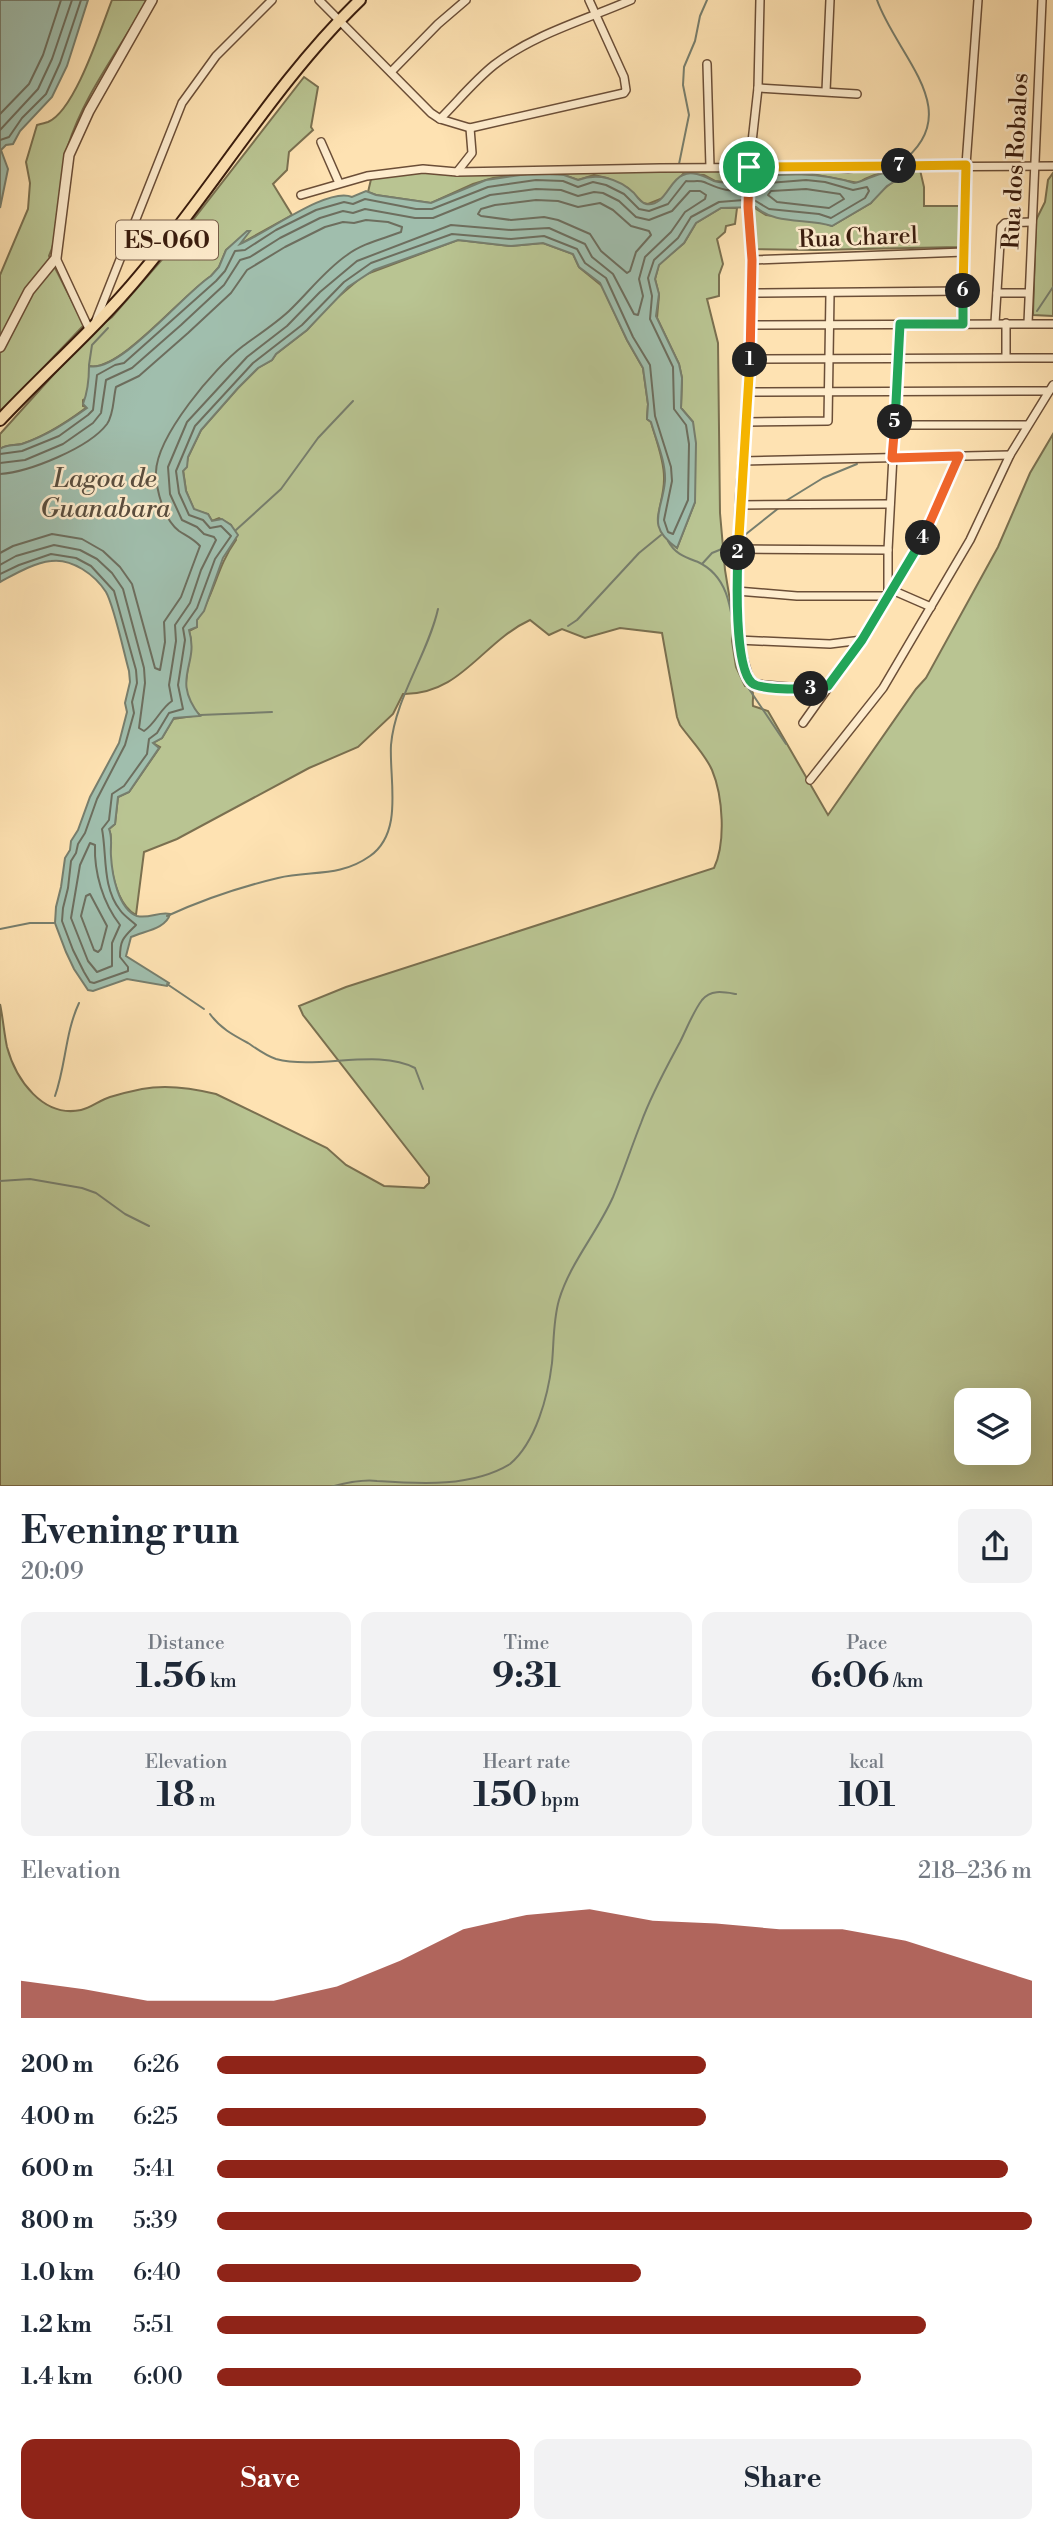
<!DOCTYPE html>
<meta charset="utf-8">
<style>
body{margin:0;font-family:"Libre Bodoni",serif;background:#f2f2f3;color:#1f2937;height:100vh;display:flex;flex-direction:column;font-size:26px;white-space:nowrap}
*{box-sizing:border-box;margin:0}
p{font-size:23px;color:#747a83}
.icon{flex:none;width:38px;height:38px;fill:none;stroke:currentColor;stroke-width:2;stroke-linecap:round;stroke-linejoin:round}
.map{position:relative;height:1486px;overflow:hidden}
.panel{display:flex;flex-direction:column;background:#fff;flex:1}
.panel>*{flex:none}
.buttons{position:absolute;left:954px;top:1388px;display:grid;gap:14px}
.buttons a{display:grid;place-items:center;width:77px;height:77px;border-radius:14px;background:#fff;box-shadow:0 7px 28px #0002;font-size:35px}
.pin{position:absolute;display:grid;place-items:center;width:60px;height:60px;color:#fff;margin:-30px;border:4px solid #fff;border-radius:50%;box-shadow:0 2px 7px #0007}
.km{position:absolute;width:35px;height:35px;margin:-18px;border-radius:50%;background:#222;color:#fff;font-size:19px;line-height:35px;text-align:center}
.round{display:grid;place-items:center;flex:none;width:74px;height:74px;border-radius:14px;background:#f2f2f3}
.head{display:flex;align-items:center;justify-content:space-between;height:119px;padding:0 21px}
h1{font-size:38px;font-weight:700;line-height:52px}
.figures{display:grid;grid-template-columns:repeat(3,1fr);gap:10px;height:119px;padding:7px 21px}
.figures div{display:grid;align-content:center;border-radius:14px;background:#f2f2f3;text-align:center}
.figures b{font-size:35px;font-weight:700}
.figures small{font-size:19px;font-weight:400}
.figures p{font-size:19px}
.chart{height:196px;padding:14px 21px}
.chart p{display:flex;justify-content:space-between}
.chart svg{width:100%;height:126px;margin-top:7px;fill:#8f2418;opacity:.7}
.primary-button{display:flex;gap:14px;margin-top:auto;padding:14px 21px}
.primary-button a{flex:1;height:80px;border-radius:14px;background:#8f2418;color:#fff;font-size:28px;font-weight:700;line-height:80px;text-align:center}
.primary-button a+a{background:#f2f2f3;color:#1f2937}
ul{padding:0 21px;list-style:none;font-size:23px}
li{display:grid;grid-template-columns:112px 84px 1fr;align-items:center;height:52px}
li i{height:18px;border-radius:9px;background:#8f2418}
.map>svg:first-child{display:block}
.green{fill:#b9c492;stroke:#7a7050;stroke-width:2;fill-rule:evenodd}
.water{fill:#a0bead;stroke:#777e6d;stroke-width:2}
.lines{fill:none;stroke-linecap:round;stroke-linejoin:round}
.shore{stroke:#6d6e5e;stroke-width:2}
.stream{stroke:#777e6d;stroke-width:2}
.minor-casing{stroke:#6b4e37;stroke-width:10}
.tertiary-casing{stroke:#6b4e37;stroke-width:12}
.primary-casing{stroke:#3a1d0e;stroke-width:14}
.minor{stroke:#feeccd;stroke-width:7}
.tertiary{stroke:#feeccd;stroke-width:9}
.primary{stroke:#fee2b2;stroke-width:10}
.split-1-casing{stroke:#fff;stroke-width:14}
.split-2-casing{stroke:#fff;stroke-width:14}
.split-3-casing{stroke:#fff;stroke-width:14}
.split-4-casing{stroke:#fff;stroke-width:14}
.split-5-casing{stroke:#fff;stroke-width:14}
.split-6-casing{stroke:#fff;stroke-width:14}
.split-7-casing{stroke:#fff;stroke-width:14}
.split-8-casing{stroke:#fff;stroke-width:14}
.split-1{stroke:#f0652b;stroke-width:9}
.split-2{stroke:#f5b400;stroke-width:9}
.split-3{stroke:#22a559;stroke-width:9}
.split-4{stroke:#22a559;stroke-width:9}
.split-5{stroke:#f0652b;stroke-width:9}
.split-6{stroke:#22a559;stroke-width:9}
.split-7{stroke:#f5b400;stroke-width:9}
.split-8{stroke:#f5b400;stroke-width:9}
.labels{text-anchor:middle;stroke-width:5;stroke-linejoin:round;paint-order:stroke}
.shield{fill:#feeccd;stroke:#755b47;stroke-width:2}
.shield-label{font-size:23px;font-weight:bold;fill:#3a1d0e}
.street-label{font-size:24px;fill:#3a1d0e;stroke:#feeccd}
.water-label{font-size:26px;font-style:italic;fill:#594d3e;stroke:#feeccd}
</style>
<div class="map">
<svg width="1053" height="1487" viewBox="0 0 1053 1487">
<rect width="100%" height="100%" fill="#fee2b2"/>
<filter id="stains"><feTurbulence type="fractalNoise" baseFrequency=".00286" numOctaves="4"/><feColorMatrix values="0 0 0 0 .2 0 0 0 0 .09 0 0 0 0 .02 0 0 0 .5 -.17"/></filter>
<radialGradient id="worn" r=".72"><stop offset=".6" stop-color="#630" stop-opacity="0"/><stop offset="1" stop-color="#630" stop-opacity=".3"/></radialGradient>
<g class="green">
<path d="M112 0H147C121 48 84 94 68 146 57 181 64 222 49 256L84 325 0 413V275L28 209 30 183 26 162 37 125C41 124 45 123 48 122 75 111 101 28 112 0Z"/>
<path d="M304 77 318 87 311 127 313 130 289 152 287 170 273 184 292 215 240 244 249 231 247 232 226 250 219 267 211 276C184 293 119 373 89 366L90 383 87 398 83 400V406L87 407 83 410C64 424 45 436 22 444 14 446 8 444 0 449V434L91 333 112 317 165 256Z"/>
<polygon points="398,169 602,169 646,172 668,169 739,172 739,180 736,184 715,181 704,175 683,174 663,198 648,204 643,203 628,188 607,178 594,175 578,180 564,175 536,173 493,178 473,184 431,203 376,195 368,192 372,175"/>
<path d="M811 169 848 173 864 170H920L924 187V206H960L959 247 815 250 752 249 753 207 766 215 818 221 832 226 871 203 875 196 901 175C887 170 871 175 858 183L807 173 755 177 757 171Z"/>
<polygon points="1053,173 1053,316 1033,315 1036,220 1045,202 1048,180"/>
<path d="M721 208H737L735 224 726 226 725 232 717 239 723 264 719 275V296L707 299 718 343 720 513 725 570 734 625 732 641 736 667 745 686H751C755 695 752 698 753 706L768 711 828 815 916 689 926 678 998 547 1030 473 1053 434V1486H0V1004C3 1018 4 1033 7 1047 16 1080 43 1118 81 1110 91 1108 100 1100 110 1097 120 1094 132 1091 142 1089 167 1084 192 1088 216 1094L327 1148 346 1165 384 1186 424 1188 429 1183V1177L303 1015 299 1006 346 987 714 868C726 843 723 796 712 770 705 754 690 739 680 725L677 717 662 633 620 628 585 638 562 629 549 635 530 620C482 642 461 695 403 694L393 714 358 747 309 768 177 839 144 852 136 915C118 905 112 875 110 856 110 845 113 838 109 829L115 824 118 797 129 792 160 747 153 743 162 738 173 719 200 715C170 695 198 658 189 631L197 627V620C215 594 216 568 236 540L231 525 219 518 212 521 208 514 194 510 186 491 183 470 186 467 188 457 201 430 238 388 258 368 272 360 276 354 307 330 331 303 364 275 458 240 511 246 543 243 573 254 579 267 602 286 627 340 643 368 648 404 647 419 651 422C656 440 664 459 664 477 665 508 644 524 677 548L695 502 693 422 681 408 682 378 679 364 657 318 659 295 655 279 659 264 684 243 696 223ZM966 1400H1018V1452H966Z"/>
</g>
<g class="water">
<polygon points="0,0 88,0 67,66 52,97 20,131 13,144 6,145 1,150 8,169 0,208"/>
<path d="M535 173 564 175 578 180C598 173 618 178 634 193 637 197 641 203 646 204 665 207 669 180 683 175 693 170 705 177 714 181 721 183 729 182 736 184L739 180 748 178C785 173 819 172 854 183 868 181 889 164 902 177L887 186 871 203 832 226C808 218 774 225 756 207L721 208 696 223 684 243 659 265 655 279 659 294 656 316 679 364 682 378 681 408 693 422 696 443 695 502 677 548C645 525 662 513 665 481 666 462 656 440 651 422L647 419 648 404 643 368 627 340 600 283 579 267 573 254 543 243 511 246 458 240 374 270 348 287 307 330 276 354 272 360 258 368 238 388 201 430 188 457 187 467 183 471 186 491 194 509 208 514 212 521 222 519 231 525 238 535 223 558 204 611 197 620V627L189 630C200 666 170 677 200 716L174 718 162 738 153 743 159 748 129 792 118 797 115 824 109 829C113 839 110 846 111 856 112 874 118 909 137 916 149 919 160 911 170 914 166 929 144 931 131 937L126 956 169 983 167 986 127 979 93 991 88 990 74 969 66 952 55 923 56 907 61 887 65 858 70 850 71 841 78 830 90 797 119 743 127 712 125 703 130 682 129 671C124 653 114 606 106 592 95 575 72 558 51 561 33 563 15 574 0 582V449C8 444 14 446 22 444 46 436 66 423 87 408L83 404C88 391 89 381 89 366 119 374 184 293 211 276L219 267 226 250 247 231H250L240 244C264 235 328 186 352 197L366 191 376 195 431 203 486 180Z"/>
</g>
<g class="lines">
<g class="shore">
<polyline points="0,114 29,84 43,55 61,0"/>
<polyline points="0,130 38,89 52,59 72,0"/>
<polyline points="0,140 9,137 22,118 46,94 60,63 81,0"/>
<polyline points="754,184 806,180 825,182 853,190 867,187 869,191 865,198 831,218 819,214 769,209 754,200"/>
<polygon points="806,189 840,194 844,199 829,208 777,202 768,195 771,191"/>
<polygon points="536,200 558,201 578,207 600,203 613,210 631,226 649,231 651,235 636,252 630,271 627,273 601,251 590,234 558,220 544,217 511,220 481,216 478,214 481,209 495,205"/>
<path d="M0 454 22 451 59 436 88 415 93 410 97 375 115 365 124 363 216 281 225 271 235 251 245 250 276 230 316 210 344 202 353 204 365 199 416 209H432L488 187 536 180 563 181 578 187 593 182 606 185 624 194 639 209 649 211 668 204 686 181C692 182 699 180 704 182 716 187 732 195 743 187"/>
<path d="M0 463 25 460 63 444 93 423 101 413 106 380 132 368 181 325 224 285 240 260 250 257 280 238 320 218 343 211 353 213 365 209 415 218H433L490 195 536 189 561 190 578 196 594 192 603 193 619 201 636 217 649 220 672 211 690 191H700L706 195 705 199 685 212 671 232 645 257 639 279 643 296 638 315 634 314 613 274 592 257 585 244 549 228 511 230 451 225 357 261 320 292 287 326 247 357 187 422 168 467 170 494 182 520 197 527 204 534 214 537 216 540 201 570 190 603 175 625 176 641 169 685 172 701C160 709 156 723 144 731L139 728 145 683 144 668 123 589 112 573 97 559 80 550 54 545 16 556 0 565"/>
<path d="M0 474C29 472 89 448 107 424 114 414 113 399 116 387L139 376 188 333 231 293 247 270 285 247 325 227 343 222 354 223 366 220 388 222 402 227 401 232C383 239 363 243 347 255 324 271 309 292 289 311 275 324 258 335 243 346 214 368 157 436 156 472 156 490 164 520 179 531 187 536 194 539 200 546L181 597 164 622 165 642 160 670 155 668 132 584 120 567 103 551 82 539 52 534 13 546 0 553"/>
<path d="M0 574 19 565 51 554 76 558 91 566 114 591 136 670 137 683 132 702 134 713 125 745 97 799 85 833 78 844 76 853 71 861 68 888 63 908 62 921 73 950 84 972 90 982 94 983 128 971V967L120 957C120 939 124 937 136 925 131 920 124 916 120 910 102 887 107 855 102 829L109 820 112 794 124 786 147 754 149 739 157 733 169 713 183 709 178 685 185 640 183 628 197 608 215 559 231 536 221 526 210 528 203 520 189 515 179 493 176 471 195 426 253 363 302 325 344 282 371 263 452 234 511 239 544 236 577 249 585 263 606 278 633 337 650 365 655 416 671 467 672 481 664 520 668 532 673 534 688 500 689 444 686 425 674 409 673 367 650 319 652 296 648 278 654 260 678 238 691 217 719 202 744 200"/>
<path d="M90 843 95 845C94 873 103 903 120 925L112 943V966L97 972 88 961 71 918 80 865Z"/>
<polygon points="90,894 107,926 101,949 98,952 94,950 81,916 86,896"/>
</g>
<g class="stream">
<path d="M877 0C897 57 969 113 899 164"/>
<polyline points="679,164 689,115 683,85 684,67 695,41 700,16 707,0"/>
<polyline points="1037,311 1053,287"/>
<polyline points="89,365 92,345 108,328"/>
<polyline points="784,502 823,478 857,464"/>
<polyline points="236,530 281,489 318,438 353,401"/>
<polyline points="741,538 780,507"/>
<path d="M668 541C675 554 685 557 698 562 728 576 731 608 735 638"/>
<polyline points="702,564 712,553 734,544"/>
<polyline points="568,626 577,620 639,553 661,535"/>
<polyline points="735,643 743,680 786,744"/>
<polyline points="200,715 272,712"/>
<path d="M167 916C202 900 240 887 278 878 311 870 339 878 370 856 404 832 389 780 391 745 395 698 428 654 438 609"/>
<polyline points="0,929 30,923 54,923"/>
<polyline points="167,984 204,1009"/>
<path d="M210 1014C220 1028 233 1035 248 1043 257 1049 266 1056 276 1059 318 1070 378 1048 415 1068L423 1089"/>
<path d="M55 1096C66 1065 65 1033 79 1003"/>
<polyline points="0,1181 30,1179 82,1188 96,1193 125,1214 149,1226"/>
<path d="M330 1487C345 1483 362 1479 377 1481 422 1484 472 1487 510 1464 536 1442 548 1396 552 1363 554 1342 553 1321 559 1300 570 1263 597 1233 613 1197 623 1173 631 1148 641 1123 651 1095 666 1068 680 1042 687 1028 693 1012 702 1000 711 989 724 992 736 994"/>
</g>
<g class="minor-casing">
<g id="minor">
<polyline points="319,0 431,113 440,119 470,128 624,93 626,90 624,77 589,0"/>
<polyline points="760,0 758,88 748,178 752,260 752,325 739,505 737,591 738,640 749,678 754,684 813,689 828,686"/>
<polyline points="707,64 710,167"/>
<polyline points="391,72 438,24 466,0"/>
<polyline points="758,88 857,94"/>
<polyline points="826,91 830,0"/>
<path d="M440 119C458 101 474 81 494 65 534 34 585 20 631 0"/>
<polyline points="321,142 339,183"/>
<polyline points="457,172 472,153 470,128"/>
<polyline points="301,195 367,176 423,169 457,172 660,168 1053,166"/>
<polyline points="56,258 90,331"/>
<polyline points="752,260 964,252"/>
<polyline points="752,293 963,291"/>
<polyline points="997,293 1028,293"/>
<polyline points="96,320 182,103 216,56 272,0"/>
<polyline points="995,323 1001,227 1005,223 1032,222"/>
<polyline points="1006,323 1006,357"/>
<polyline points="1028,323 1042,0"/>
<polyline points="963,324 966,165 978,0"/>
<polyline points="752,325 1053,324"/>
<polyline points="750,359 1053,358"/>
<polyline points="748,392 1049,391"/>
<polyline points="746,422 828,421 830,294"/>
<polyline points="895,425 1027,425"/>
<polyline points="743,461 1010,455"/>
<polyline points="739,505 890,504"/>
<polyline points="738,549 888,550"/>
<polyline points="892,590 931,607"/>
<polyline points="737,591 797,596 888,596 888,550 900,324"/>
<polyline points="738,640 830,644 862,640"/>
<polyline points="803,723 862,640 916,551 959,456"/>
<polyline points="810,780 883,688 970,540 1010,455 1053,385"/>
</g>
</g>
<g class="tertiary-casing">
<polyline id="tertiary" points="0,347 29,291 56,258 69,155 89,111 152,0"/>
</g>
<g class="primary-casing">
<path id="primary" d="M0 420C46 371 97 327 140 275 215 186 277 80 360 0"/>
</g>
<use href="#minor" class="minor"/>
<use href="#tertiary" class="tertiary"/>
<use href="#primary" class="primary"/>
</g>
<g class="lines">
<g class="split-1-casing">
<polyline id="split-1" points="749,167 748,207 752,260 750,360"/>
</g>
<g class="split-2-casing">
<polyline id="split-2" points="738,553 750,360"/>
</g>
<g class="split-3-casing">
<path id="split-3" d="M738 553C737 577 734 667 752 683 760 690 799 689 811 689"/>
</g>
<g class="split-4-casing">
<polyline id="split-4" points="811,689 828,686 862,640 923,538"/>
</g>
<g class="split-5-casing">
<polyline id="split-5" points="895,422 892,458 959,456 923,538"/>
</g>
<g class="split-6-casing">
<polyline id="split-6" points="895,422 900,324 963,324 963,291"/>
</g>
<g class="split-7-casing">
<polyline id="split-7" points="899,166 966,165 963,291"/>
</g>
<g class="split-8-casing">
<polyline id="split-8" points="749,167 899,166"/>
</g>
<use href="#split-1" class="split-1"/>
<use href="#split-2" class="split-2"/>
<use href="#split-3" class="split-3"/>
<use href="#split-4" class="split-4"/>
<use href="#split-5" class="split-5"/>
<use href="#split-6" class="split-6"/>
<use href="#split-7" class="split-7"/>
<use href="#split-8" class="split-8"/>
</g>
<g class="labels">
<rect class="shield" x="116" y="220.5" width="102" height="39" rx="5"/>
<g class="shield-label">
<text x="167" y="248">ES-060</text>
</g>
<g class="street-label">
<text transform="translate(1015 161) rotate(-87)" y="8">Rua dos Robalos</text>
<text transform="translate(858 237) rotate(-2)" y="8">Rua Charel</text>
</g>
<g class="water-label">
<text x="105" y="487">Lagoa de<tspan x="105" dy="30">Guanabara</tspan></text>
</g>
</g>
<rect width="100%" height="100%" filter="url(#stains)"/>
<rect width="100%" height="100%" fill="url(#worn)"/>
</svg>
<div class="buttons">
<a><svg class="icon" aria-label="layers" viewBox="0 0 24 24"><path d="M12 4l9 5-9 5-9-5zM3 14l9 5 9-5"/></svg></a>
</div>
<div class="pin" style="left:749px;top:167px;background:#1e9e55"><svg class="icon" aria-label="arrive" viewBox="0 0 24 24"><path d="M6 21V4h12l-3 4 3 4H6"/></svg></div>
<b class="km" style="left:750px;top:360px">1</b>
<b class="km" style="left:738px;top:553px">2</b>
<b class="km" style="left:811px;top:689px">3</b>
<b class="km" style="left:923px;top:538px">4</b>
<b class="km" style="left:895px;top:422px">5</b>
<b class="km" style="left:963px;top:291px">6</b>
<b class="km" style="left:899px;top:166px">7</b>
</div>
<section class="panel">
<div class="head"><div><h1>Evening run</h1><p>20:09</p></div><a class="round"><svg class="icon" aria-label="share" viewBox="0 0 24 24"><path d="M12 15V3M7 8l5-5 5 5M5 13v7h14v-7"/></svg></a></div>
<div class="figures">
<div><p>Distance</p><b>1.56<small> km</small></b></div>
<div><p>Time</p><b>9:31</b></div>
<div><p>Pace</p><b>6:06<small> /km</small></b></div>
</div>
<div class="figures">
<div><p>Elevation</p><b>18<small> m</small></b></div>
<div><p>Heart rate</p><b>150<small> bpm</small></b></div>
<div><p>kcal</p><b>101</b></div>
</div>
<div class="chart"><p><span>Elevation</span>218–236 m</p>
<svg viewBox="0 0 160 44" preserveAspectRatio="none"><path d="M0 44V31L10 34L20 38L30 38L40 38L50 33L60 24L70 13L80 8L90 6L100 10L110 11L120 13L130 13L140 17L150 24L160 31V44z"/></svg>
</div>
<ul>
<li><b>200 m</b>6:26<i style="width:60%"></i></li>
<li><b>400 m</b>6:25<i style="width:60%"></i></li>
<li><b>600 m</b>5:41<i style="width:97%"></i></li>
<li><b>800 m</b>5:39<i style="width:100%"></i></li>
<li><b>1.0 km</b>6:40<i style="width:52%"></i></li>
<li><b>1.2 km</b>5:51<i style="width:87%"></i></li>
<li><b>1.4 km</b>6:00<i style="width:79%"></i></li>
</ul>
<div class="primary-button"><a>Save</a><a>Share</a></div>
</section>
